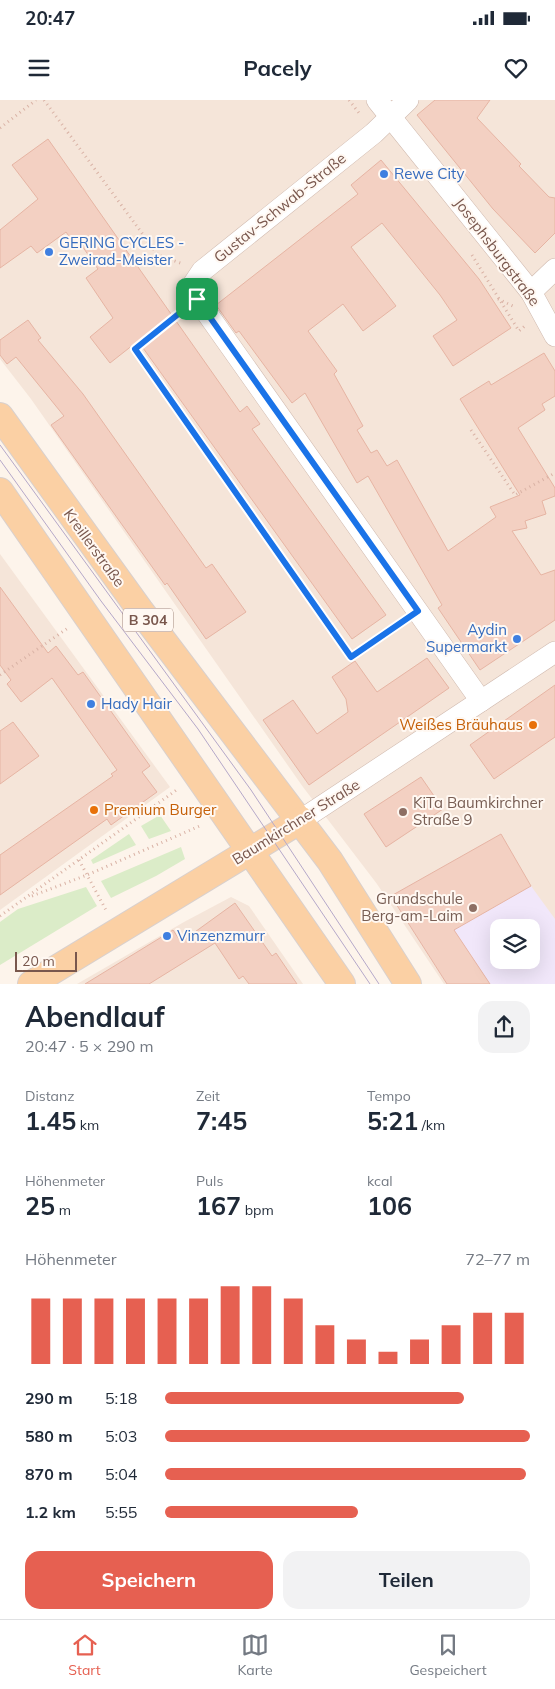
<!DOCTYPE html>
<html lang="de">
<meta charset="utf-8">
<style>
body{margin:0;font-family:Mulish,sans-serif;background:#f2f2f3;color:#1f2937;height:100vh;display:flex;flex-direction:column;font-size:19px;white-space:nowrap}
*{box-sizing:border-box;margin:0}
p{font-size:16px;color:#747a83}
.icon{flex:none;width:28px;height:28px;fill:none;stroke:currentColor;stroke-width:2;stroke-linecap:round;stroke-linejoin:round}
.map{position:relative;height:884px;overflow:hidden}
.panel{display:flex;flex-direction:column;background:#fff;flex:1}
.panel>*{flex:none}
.controls{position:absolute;left:490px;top:819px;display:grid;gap:10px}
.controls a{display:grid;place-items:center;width:50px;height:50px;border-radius:10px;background:#fff;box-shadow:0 5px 20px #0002;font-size:25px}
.scale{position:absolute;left:15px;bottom:12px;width:62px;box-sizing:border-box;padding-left:5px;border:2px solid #79574d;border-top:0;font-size:14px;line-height:18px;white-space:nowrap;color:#79574d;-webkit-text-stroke:4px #fff8f2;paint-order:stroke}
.pin{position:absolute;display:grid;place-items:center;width:42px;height:42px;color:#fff;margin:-21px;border-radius:10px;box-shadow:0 2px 8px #0006}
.round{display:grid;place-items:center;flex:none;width:52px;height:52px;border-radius:15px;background:#f2f2f3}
.overview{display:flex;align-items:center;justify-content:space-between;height:85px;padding:0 25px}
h1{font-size:28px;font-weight:700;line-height:38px}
.figures{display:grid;grid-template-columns:repeat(3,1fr);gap:8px;height:85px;padding:5px 25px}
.figures div{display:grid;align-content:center}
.figures b{font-size:25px;font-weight:700}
.figures small{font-size:14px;font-weight:400}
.figures p{font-size:14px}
.chart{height:140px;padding:10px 25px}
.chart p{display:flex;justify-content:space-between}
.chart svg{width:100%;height:90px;margin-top:5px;stroke:#e66051;stroke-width:6}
.action{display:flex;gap:10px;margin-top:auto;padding:10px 25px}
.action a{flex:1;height:58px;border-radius:15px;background:#e66051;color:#fff;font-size:20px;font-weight:700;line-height:58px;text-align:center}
.action a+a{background:#f2f2f3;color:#1f2937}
ul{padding:0 25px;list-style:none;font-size:16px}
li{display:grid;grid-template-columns:80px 60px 1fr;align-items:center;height:38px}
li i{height:12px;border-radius:6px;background:#e66051}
.status{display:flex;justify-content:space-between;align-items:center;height:35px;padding:0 25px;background:#fff;direction:ltr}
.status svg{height:14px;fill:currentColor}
header{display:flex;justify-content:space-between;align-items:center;height:65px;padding:0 25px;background:#fff;font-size:22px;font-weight:700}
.dock{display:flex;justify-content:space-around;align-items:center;height:70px;border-top:1px solid #e0e1e3;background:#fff;font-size:14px;color:#747a83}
.dock a{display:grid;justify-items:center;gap:2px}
.dock .selected{color:#e66051}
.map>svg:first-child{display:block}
.residential{fill:#f5e5d9;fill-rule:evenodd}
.education{fill:#f1e7fa;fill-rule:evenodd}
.green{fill:#dbecc8}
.building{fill:#f3d0c2;stroke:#e6b4a3}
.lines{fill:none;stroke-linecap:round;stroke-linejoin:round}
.minor-casing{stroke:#d0baaf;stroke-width:22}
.major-casing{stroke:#d9d0cd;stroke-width:28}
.path{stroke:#d9b2a5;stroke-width:3;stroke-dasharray:1 4;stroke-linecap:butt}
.minor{stroke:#fff;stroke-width:21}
.major{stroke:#fbd0a4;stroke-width:26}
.tram{stroke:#b5a8c9;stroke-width:1}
.route-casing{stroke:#fff;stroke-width:10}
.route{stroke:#1a73e8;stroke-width:6}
.shop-dot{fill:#3f7fe0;stroke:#fff8f2;stroke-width:2}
.food-dot{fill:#e8710a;stroke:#fff8f2;stroke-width:2}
.education-dot{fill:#8d6e63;stroke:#fff8f2;stroke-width:2}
.labels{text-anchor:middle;stroke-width:4;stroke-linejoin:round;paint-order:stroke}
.shield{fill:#fff8f2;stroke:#a1877e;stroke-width:1}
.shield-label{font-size:14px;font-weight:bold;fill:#79574d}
.shop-label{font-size:15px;fill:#366cbe;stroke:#fff8f2;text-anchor:start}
.street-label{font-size:15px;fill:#79574d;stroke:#fff8f2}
.food-label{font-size:15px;fill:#c56008;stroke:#fff8f2;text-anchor:end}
.education-label{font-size:15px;fill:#785e54;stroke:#fff8f2;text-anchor:start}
</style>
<div class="status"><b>20:47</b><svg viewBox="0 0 49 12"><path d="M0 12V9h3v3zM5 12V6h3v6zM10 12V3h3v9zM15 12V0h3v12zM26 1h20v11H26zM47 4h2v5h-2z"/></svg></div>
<header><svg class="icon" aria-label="menu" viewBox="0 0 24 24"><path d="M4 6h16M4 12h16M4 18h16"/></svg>Pacely<svg class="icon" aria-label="heart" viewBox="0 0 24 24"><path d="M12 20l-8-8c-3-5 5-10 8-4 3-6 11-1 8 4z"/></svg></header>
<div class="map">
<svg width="555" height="884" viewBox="0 0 555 884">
<rect width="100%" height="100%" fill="#fdf4eb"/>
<g class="residential">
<path d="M0 0H555V884H444L377 784 303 687 31 299 0 259ZM499 828H531V860H499Z"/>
<polygon points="0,454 170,687 0,810"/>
<polygon points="231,797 249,806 303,884 77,884 184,822"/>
</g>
<path class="education" d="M501 734 531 786 555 819V884H447L391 796ZM499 828H531V860H499Z"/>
<g class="green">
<polygon points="160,715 171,731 149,739 141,726"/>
<polygon points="129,734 136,745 93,764 91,760"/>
<polygon points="181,747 185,759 156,776 111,798 101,781"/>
<polygon points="86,787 97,806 0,865 0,822 18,809"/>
</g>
<g class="building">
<polygon points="435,0 490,0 477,18 521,64 519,66 549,97 555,98 555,133 535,153 493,109 417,15"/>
<polygon points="48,39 240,312 247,306 260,324 252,329 386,515 352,539 138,241 110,263 90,237 113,218 86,178 98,169 80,143 76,146 66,132 37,153 31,146 0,168 0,130 38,99 12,65"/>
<polygon points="381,60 479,179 511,228 453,266 433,236 457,220 440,195 382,123 351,147 396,206 363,231 343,204 308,231 337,271 334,274 363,326 357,330 371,353 377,350 387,366 397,360 448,451 496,417 490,407 520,395 460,299 489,281 491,285 544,253 555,271 555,296 542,304 545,310 518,328 555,388 555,396 542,401 546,414 525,421 527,428 512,431 541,475 555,470 555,520 480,570 438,508 442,505 368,376 357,383 305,293 292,303 239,231 236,233 216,205 358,94 351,85"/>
<polygon points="28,220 41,238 38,240 83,294 206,468 212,464 246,512 206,539 167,483 165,485 51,325 64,316 16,257 7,264 0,255 0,240"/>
<polygon points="0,487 48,553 56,546 78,575 83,572 150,666 142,672 157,692 111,725 107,719 0,795 0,755 113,676 111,674 117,670 52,578 21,602 7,584 11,580 0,565"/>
<polygon points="427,558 449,588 309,685 263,620 293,600 317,634 348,612 346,599 332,577 355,561 377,592"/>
<polygon points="555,585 555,637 494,679 470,645"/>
<polygon points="13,622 39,656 0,684 0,631"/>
<polygon points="421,677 443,709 386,747 364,714"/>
<polygon points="501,734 531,786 454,830 490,884 447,884 391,796"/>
<polygon points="235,803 272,856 276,853 297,884 249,884 243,876 239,879 215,843 149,884 85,884 173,830 181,842"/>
</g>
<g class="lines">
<g class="minor-casing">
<g id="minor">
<polyline points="377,0 531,192 555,236"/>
<polyline points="408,0 374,33 202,171 194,183 197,199 481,601"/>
<polyline points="531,192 555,169"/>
<polyline points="301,720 555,552"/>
</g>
</g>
<g class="major-casing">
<g id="major">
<polyline points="0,316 140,510 330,761 408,884"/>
<polyline points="0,391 342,884"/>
<polyline points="31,884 301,720"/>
</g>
</g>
<g class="path">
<polyline points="44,0 158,155 183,164"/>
<polyline points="349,0 359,13"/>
<polyline points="0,28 36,0"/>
<polyline points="472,155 519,231 526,225"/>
<polyline points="498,199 515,207"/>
<polyline points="181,211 135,249 351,557 401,523"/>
<polyline points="471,330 515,395 555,373"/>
<polyline points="0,575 68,528"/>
<polyline points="79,760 107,812"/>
<polyline points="32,796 87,775 202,725"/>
<polyline points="0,816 178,689"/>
</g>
<use href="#minor" class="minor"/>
<use href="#major" class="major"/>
<g class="tram">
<polyline points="0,345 251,690 379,884"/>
<polyline points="0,360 101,501 198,629 370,884"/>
</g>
</g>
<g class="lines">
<g class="route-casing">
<polygon id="route" points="197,199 418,511 351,557 135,249"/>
</g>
<use href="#route" class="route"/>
</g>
<g class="shop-dot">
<circle cx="384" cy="74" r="5"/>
<circle cx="49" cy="152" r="5"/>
<circle cx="517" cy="539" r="5"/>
<circle cx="91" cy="604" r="5"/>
<circle cx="167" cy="836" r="5"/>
</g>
<g class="food-dot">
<circle cx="533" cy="625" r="5"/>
<circle cx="94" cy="710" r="5"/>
</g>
<g class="education-dot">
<circle cx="403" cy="712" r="5"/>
<circle cx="473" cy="808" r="5"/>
</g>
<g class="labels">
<rect class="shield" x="123" y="508.5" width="50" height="23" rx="4"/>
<g class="shield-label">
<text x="148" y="525">B 304</text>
</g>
<g class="shop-label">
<text x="394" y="79">Rewe City</text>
<text x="59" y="148">GERING CYCLES -<tspan x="59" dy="17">Zweirad-Meister</tspan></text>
<text x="507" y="535" text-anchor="end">Aydin<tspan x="507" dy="17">Supermarkt</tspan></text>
<text x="101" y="609">Hady Hair</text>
<text x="177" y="841">Vinzenzmurr</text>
</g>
<g class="street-label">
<text transform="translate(280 108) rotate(-39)" y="5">Gustav-Schwab-Straße</text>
<text transform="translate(497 152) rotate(53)" y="5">Josephsburgstraße</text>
<text transform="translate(94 448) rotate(54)" y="5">Kreillerstraße</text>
<text transform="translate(296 722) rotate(-32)" y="5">Baumkirchner Straße</text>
</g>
<g class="food-label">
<text x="523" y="630">Weißes Bräuhaus</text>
<text x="104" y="715" text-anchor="start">Premium Burger</text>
</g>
<g class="education-label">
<text x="413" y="708">KiTa Baumkirchner<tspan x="413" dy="17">Straße 9</tspan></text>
<text x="463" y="804" text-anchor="end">Grundschule<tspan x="463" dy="17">Berg-am-Laim</tspan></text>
</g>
</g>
</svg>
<div class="controls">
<a><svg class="icon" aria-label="layers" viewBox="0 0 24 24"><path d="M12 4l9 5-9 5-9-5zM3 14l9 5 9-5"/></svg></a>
</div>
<div class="scale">20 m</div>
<div class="pin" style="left:197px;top:199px;background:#1e9e55"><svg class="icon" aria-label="arrive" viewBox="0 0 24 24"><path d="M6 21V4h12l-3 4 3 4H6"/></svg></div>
</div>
<section class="panel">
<div class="overview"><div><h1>Abendlauf</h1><p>20:47 · 5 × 290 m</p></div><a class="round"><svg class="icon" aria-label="share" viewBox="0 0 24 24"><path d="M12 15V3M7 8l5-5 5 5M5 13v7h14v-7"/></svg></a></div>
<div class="figures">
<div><p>Distanz</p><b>1.45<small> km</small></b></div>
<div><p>Zeit</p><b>7:45</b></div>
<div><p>Tempo</p><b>5:21<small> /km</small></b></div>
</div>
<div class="figures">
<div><p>Höhenmeter</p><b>25<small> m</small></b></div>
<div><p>Puls</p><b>167<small> bpm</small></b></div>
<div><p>kcal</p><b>106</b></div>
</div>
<div class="chart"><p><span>Höhenmeter</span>72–77 m</p>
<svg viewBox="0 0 160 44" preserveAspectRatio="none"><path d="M5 44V12M15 44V12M25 44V12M35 44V12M45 44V12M55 44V12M65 44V6M75 44V6M85 44V12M95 44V25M105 44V32M115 44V38M125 44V32M135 44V25M145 44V19M155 44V19"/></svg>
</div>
<ul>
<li><b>290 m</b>5:18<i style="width:82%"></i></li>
<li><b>580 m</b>5:03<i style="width:100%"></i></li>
<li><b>870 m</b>5:04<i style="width:99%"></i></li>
<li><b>1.2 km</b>5:55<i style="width:53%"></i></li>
</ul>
<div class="action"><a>Speichern</a><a>Teilen</a></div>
</section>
<nav class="dock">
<a class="selected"><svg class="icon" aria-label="home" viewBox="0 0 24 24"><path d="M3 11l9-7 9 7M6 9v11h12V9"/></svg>Start</a>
<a><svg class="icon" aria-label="map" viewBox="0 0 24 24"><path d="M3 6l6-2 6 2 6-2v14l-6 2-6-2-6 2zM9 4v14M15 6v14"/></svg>Karte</a>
<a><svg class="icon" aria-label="saved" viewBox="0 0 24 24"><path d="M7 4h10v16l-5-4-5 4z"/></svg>Gespeichert</a>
</nav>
